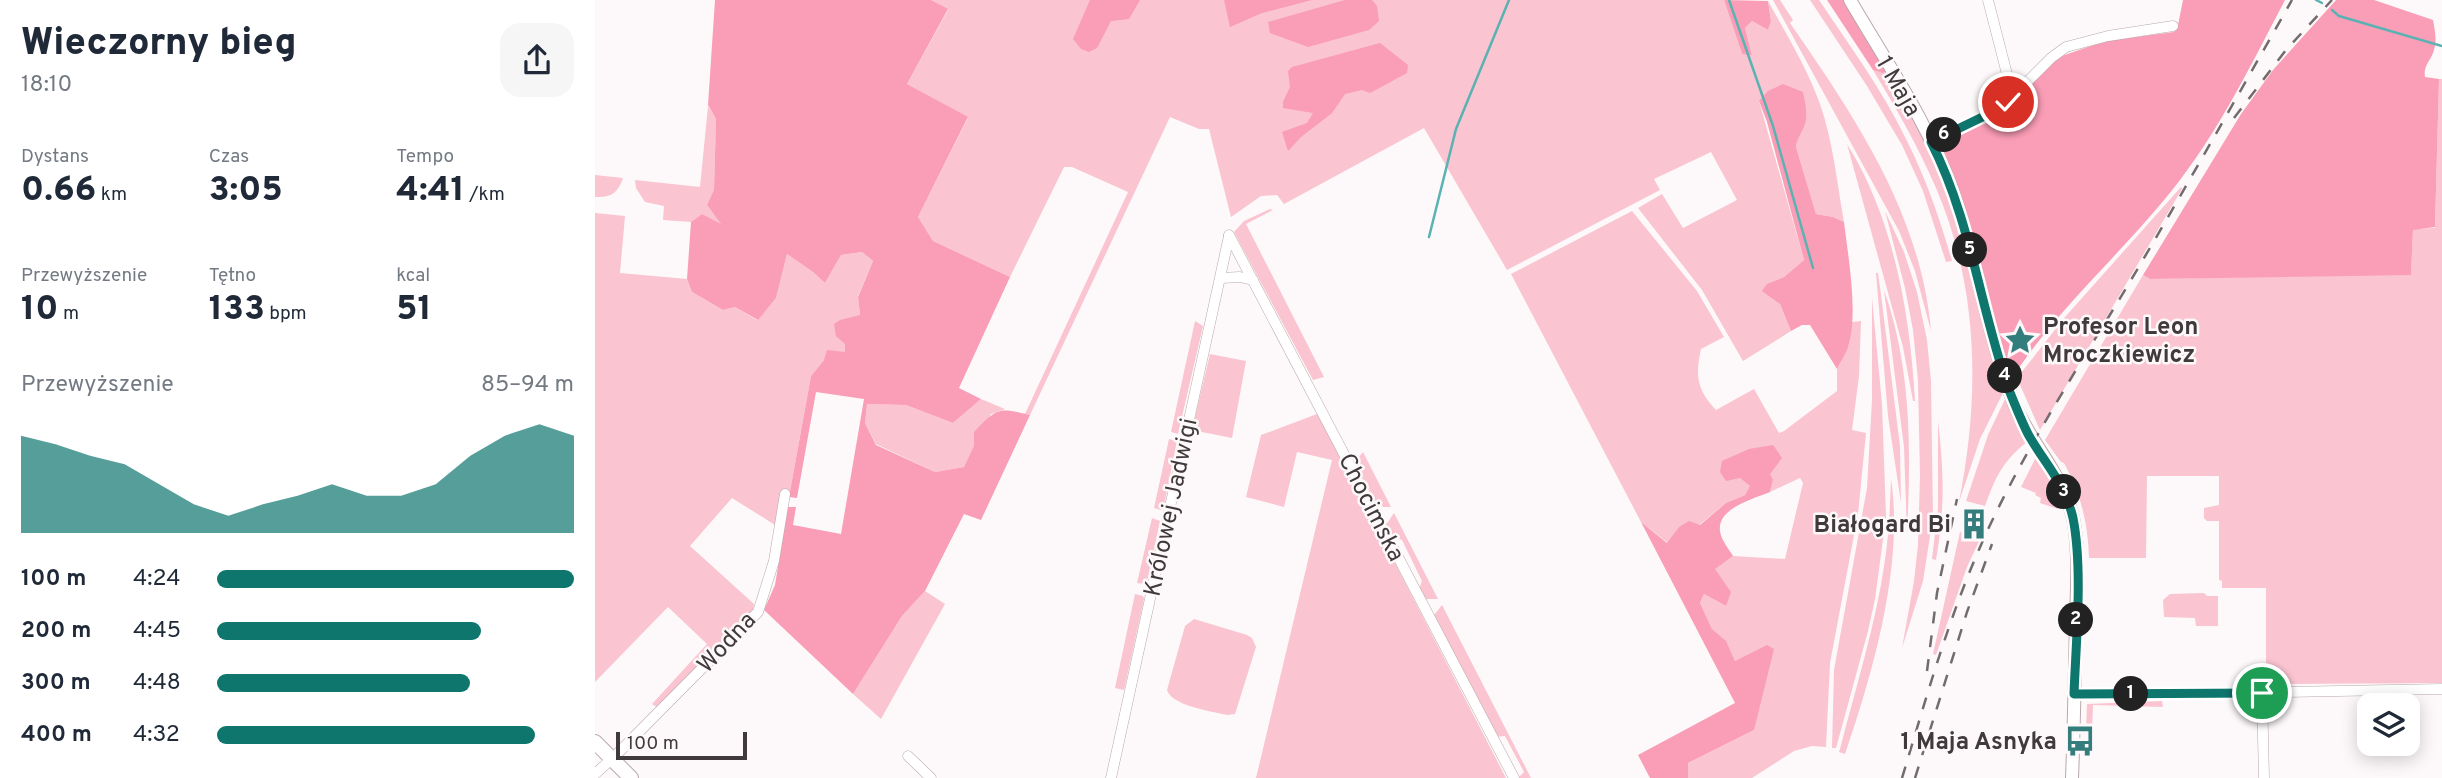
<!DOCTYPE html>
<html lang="pl">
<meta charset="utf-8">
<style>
body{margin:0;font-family:Overpass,sans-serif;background:#f6f6f7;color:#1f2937;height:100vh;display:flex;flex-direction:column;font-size:26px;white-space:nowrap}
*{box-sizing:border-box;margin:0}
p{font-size:23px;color:#747a83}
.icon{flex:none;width:38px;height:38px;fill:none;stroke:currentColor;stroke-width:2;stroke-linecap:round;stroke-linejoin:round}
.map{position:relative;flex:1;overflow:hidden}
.panel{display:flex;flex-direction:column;background:#fff;width:595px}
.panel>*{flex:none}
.buttons{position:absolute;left:1762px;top:693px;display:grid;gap:14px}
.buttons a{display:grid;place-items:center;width:63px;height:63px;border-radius:14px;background:#fff;box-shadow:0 4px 18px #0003;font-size:35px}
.scale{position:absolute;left:21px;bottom:18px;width:131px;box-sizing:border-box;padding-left:7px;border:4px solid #413a3c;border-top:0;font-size:19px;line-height:24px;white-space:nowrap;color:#413a3c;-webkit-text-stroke:5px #fdf9fa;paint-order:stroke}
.pin{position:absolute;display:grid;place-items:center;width:60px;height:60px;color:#fff;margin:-30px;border:4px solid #fff;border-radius:50%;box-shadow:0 2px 7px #0007}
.km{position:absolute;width:35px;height:35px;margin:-18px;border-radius:50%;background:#222;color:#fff;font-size:19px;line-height:35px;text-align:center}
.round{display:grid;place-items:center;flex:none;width:74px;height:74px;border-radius:21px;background:#f6f6f7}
.overview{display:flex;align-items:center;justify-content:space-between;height:119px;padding:0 21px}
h1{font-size:38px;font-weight:800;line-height:52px}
.figures{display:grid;grid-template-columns:repeat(3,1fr);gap:10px;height:119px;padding:7px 21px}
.figures div{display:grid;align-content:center}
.figures b{font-size:35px;font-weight:800}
.figures small{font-size:19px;font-weight:400}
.figures p{font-size:19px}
.chart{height:196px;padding:14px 21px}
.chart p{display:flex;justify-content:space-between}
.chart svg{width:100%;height:126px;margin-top:7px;fill:#0f766e;opacity:.7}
ul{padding:0 21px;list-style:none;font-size:23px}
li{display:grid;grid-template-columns:112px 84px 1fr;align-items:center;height:52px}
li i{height:18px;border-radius:9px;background:#0f766e}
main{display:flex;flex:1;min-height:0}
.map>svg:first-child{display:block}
.green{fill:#fac4d1}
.forest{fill:#fa9db6}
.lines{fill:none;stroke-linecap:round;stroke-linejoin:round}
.stream{stroke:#5ab2b2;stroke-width:2.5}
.minor-casing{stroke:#b9a8ac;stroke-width:11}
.tertiary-casing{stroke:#b9a8ac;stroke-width:14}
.secondary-casing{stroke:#b9a8ac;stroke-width:16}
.minor{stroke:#fff;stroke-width:10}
.tertiary{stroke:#fff;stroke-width:12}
.secondary{stroke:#fff;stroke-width:14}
.rail{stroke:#736c6e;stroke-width:2.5;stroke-dasharray:12 12;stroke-linecap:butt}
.route-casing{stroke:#fff;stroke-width:14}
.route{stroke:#0f766e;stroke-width:9}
.labels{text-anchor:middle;stroke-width:5;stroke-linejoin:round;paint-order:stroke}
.street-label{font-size:24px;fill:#413a3c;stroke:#fdf9fa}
.poi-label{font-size:24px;font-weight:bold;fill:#413a3c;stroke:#fdf9fa;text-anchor:end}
</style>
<main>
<section class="panel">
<div class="overview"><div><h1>Wieczorny bieg</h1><p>18:10</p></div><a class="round"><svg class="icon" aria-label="share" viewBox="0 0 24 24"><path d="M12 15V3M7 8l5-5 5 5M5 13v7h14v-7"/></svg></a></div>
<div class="figures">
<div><p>Dystans</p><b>0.66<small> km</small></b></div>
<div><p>Czas</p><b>3:05</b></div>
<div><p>Tempo</p><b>4:41<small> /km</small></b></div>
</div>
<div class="figures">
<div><p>Przewyższenie</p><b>10<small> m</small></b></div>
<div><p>Tętno</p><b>133<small> bpm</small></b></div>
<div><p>kcal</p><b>51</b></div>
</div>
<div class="chart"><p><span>Przewyższenie</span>85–94 m</p>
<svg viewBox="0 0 160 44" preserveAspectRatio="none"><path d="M0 44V10L10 13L20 17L30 20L40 27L50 34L60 38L70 34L80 31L90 27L100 31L110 31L120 27L130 17L140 10L150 6L160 10V44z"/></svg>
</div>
<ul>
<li><b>100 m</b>4:24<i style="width:100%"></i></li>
<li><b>200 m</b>4:45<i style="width:74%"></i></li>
<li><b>300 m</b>4:48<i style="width:71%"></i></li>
<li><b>400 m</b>4:32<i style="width:89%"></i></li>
</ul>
</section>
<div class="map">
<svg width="1847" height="778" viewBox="0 0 1847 778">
<rect width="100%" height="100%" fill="#fdf9fa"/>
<g class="green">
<path d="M336 0H1129L1147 54H1157L1150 28 1157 21 1173 30 1176 20 1173 1C1192 35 1212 68 1225 104 1238 141 1242 183 1249 222L1238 217 1221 214 1201 147 1202 136 1210 124 1164 101 1209 260 1189 277 1173 284 1185 304 1196 331 1148 361 1107 290 1043 208 1067 194 1088 228 1142 200 1116 152 1059 179 1065 190 912 270 829 128 689 204 682 195 666 196 636 217 614 129H604L575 117 435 415 430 414 533 192 477 167H469L415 277 338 241 323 217 373 118 312 84 353 10Z"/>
<path d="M1178 0H1185L1198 20 1195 23C1260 117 1326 214 1336 331L1320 271 1304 231Z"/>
<path d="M1215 0H1224C1255 46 1288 91 1312 141 1331 179 1345 219 1357 261L1351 262 1328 191 1307 145 1272 86Z"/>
<path d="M1278 70 1284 72 1291 71 1332 143 1360 212 1410 389 1385 439 1364 502C1385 397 1384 288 1341 188 1323 146 1301 108 1278 70Z"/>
<path d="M1844 79H1847V683L1671 684V588H1627V581L1624 580V521H1612L1609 518V508L1624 505V476H1552L1551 558H1494C1493 523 1486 494 1469 463L1466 462 1450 440 1548 275 1555 279 1816 274 1818 229 1840 228Z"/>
<polygon points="113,106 121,119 119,191 112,205 128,226 107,214 96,222 68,220 69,206 50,202 41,188 40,180 105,187"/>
<path d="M1252 144C1299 219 1315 314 1320 401H1318L1308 347Z"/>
<path d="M0 175 28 178C23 193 16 198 0 197Z"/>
<polygon points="1586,187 1587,189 1445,430 1422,378 1470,317"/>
<polygon points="675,209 678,210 651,224 729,377 718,380 639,232 649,221"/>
<path d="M1037 211 1102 291 1129 337 1106 349C1100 376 1102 390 1121 410L1159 389 1184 433 1189 431 1242 391V369L1254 345 1257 322 1266 321 1264 376 1257 430 1271 433 1263 514 1235 663 1231 747 1217 746 1199 751 1157 778H1093V763L1159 730 1172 646 1140 661 1131 642 1117 629 1105 603 1109 594 1131 606 1135 591 1119 569 1138 556 1190 559 1208 483 1205 478 1175 492 1178 480 1145 478 1156 486 1150 495 1131 503 1104 525 1084 527 1073 543 1046 522 916 274Z"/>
<polygon points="1290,211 1309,252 1322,292 1332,340 1336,381 1338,517 1328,581 1307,648 1319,581 1323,545 1325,476 1323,380 1318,330 1310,288"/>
<polygon points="0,213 30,216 25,273 92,279 97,292 128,310 140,307 162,320 181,298 192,254 218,272 230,283 246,255 267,252 278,261 263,296 265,316 258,318 250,344 250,352 229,360 216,376 194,497 185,496 180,525 137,498 95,546 159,604 158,610 63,708 57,704 112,644 73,607 0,682"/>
<polygon points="1281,273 1283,273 1286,295 1305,446 1306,503 1293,416"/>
<path d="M1289 290C1317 370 1316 451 1312 534L1309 447Z"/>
<polygon points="1277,298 1287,404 1291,517 1280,599 1273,631 1241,748 1237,748 1239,670 1272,488 1277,400"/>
<polygon points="600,321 608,326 583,434 576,432"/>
<polygon points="615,354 651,361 637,438 597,430"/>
<path d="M1412 395 1433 441C1407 462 1401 476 1390 506L1371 501 1393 435Z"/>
<polygon points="386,399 410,409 396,414 369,467 340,472 281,444 270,423 272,404 311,405 358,423"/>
<polygon points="722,414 740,447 911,778 661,778 737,460 702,452 689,507 651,497 666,435"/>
<path d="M1343 421C1349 473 1350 507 1341 560L1337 559 1343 508Z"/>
<polygon points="574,439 582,441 569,506 566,510 559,508"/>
<polygon points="768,452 796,507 789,507 782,504 760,462"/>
<polygon points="1442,455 1459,480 1453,485 1463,509 1445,503 1446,498 1440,495 1441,493 1426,487"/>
<path d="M1296 479C1309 565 1278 672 1250 754L1244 752 1245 749C1261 686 1281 624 1290 560 1294 533 1295 506 1296 479Z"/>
<polygon points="799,513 843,599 831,599 824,589 827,581 807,540 796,536 791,525"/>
<polygon points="557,518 565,521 552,582 550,584 542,583"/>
<polygon points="1365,532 1386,537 1372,567 1341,655 1338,654"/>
<polygon points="330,591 350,604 286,719 258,694 307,616"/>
<polygon points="1609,593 1612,596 1623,596 1623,626 1601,626 1600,618 1569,617 1568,600 1575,594"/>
<polygon points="540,594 548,596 549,599 529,690 520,688"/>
<polygon points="847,605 936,778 923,778 929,772 910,736 901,737 839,615"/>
<path d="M599 619 652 635 657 638 661 647 640 714 632 715C616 711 577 706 572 690L590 626Z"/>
<polygon points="1567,701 1568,707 1498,705 1496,757 1490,757 1492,704"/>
</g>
<g class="forest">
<path d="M120 0H336L353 9 312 84 373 117 323 217 338 241 415 277 364 388 386 399 358 423 311 405 272 404 270 423 281 445 340 472 369 467 379 446V432C402 408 403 407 435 415L386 520 369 514 330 591 307 616 258 694 169 610 180 585 193 507H201L198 525 246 534 269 399 221 392 202 498 194 497 216 376 229 360 232 350 250 352V344L241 336 239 324 245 320 265 315 263 297 278 261 267 252 246 255 230 283 218 272 192 254 181 298 163 320 140 307 128 310 97 292 92 279 96 222 107 214 126 224 112 205 119 190 121 119 113 105Z"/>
<polygon points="495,0 545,0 534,19 516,21 502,48 494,52 486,49 478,39"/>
<polygon points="629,0 717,0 667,13 635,27"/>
<polygon points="750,0 777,0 782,6 784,21 774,30 713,47 675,33 673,22"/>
<polygon points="1129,0 1173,1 1176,21 1173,30 1157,21 1150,28 1157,55 1147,54"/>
<polygon points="1232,0 1251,0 1291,71 1288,73 1278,70"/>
<path d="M1588 0H1690C1658 61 1627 125 1585 180 1533 248 1467 303 1419 375L1410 359 1370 209 1347 146 1355 138 1411 109 1464 57 1510 41 1579 32 1583 25Z"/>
<path d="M1741 0H1779L1838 20C1840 31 1842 40 1839 50 1836 61 1828 65 1830 77L1844 79 1840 227 1818 230 1816 275 1555 279 1548 275 1646 114 1678 70Z"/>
<polygon points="785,43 813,65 812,73 775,93 767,90 750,94 737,113 706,137 693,151 687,132 712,123 718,113 688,108 688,102 695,87 693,71 697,67"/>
<path d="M1188 84 1208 92C1210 102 1213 114 1210 124 1207 133 1202 137 1201 147L1221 214 1238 217 1249 222C1253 256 1263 310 1254 344 1252 352 1246 361 1242 369L1215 325H1207L1196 331 1185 304 1167 291 1172 284 1189 277 1209 260 1172 122 1164 101 1173 91Z"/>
<path d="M1178 445 1187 458 1175 474 1178 480 1175 492C1158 499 1122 508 1125 531 1126 540 1134 549 1138 556L1120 569 1136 592 1131 606 1109 594 1105 603 1117 629 1131 641 1140 661 1172 645 1179 649 1159 730 1093 763V778H1055L1043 755 1140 703 1046 522 1072 543 1084 527 1094 521 1105 525 1131 503 1150 495 1155 486 1145 478 1131 481 1125 472 1127 461 1154 449Z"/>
</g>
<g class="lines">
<g class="stream">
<polyline points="1134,0 1178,126 1218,268"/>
<polyline points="1721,0 1727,3"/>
<polyline points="1737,10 1744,16 1847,46"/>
<polyline points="834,237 861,129 914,0"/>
</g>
<g class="minor-casing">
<g id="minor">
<polyline points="1393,0 1413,78 1413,101"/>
<polyline points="1336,142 1407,107 1456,58 1471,47 1513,36 1578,26"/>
<polyline points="634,235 919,778"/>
<polyline points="626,278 645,277 658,280"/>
<polyline points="1667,693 1669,778"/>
<polyline points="1480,694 1587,694 1847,689"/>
<polyline points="313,756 336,778"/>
<polyline points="0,774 21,755 163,612 179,561 190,494"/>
<polyline points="516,778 634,236"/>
</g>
</g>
<g class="tertiary-casing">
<path id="tertiary" d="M1255 0C1290 60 1335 126 1358 192 1382 260 1392 333 1418 401 1435 444 1471 477 1479 523 1484 555 1482 587 1481 619 1480 672 1479 725 1477 778"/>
</g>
<g class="secondary-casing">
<polyline id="secondary" points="0,742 36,778"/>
</g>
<use href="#minor" class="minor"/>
<use href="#tertiary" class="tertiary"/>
<use href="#secondary" class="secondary"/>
<g class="rail">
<polyline points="1639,118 1691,50 1737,0"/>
<polyline points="1332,671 1342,593 1362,499"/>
<path d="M1307 778C1333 692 1357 605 1396 523 1435 441 1486 363 1533 285 1589 191 1643 95 1697 0"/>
<polyline points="1320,778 1372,612 1397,544"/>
</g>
</g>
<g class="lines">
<g class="route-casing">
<path id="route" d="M1413 102 1408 107 1336 142C1376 220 1385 308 1414 390 1420 405 1426 420 1433 434 1450 464 1470 483 1478 518 1488 569 1481 641 1479 694L1667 693"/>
</g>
<use href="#route" class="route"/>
</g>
<defs>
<g id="sight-bare" transform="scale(2.415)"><path d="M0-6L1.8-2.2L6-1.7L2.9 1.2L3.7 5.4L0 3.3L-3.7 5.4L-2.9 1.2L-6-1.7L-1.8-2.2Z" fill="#347d7d" stroke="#fdf9fa" stroke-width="2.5" paint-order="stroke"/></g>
<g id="building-bare" transform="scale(2.415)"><path d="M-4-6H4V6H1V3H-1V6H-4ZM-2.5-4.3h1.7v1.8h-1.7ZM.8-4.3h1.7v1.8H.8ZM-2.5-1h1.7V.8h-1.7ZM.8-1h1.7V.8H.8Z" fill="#347d7d" stroke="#fdf9fa" stroke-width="2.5" paint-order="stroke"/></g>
<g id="bus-bare" transform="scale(2.415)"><path d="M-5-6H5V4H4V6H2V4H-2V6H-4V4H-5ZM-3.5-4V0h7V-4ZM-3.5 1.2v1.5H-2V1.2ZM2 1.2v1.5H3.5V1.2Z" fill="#347d7d" stroke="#fdf9fa" stroke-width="2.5" paint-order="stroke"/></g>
</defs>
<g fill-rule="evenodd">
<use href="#sight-bare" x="1425" y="340"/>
<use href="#building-bare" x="1379" y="524"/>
<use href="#bus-bare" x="1485" y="741"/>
</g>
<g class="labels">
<g class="street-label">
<text transform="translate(1304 86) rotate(60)" y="8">1 Maja</text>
<text transform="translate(575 507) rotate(-78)" y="8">Królowej Jadwigi</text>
<text transform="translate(777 507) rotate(63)" y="8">Chocimska</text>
<text transform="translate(131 642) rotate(-47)" y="8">Wodna</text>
</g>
<g class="poi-label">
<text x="1448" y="334" text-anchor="start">Profesor Leon<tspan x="1448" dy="28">Mroczkiewicz</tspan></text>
<text x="1356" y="532">Białogard Bi</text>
<text x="1462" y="749">1 Maja Asnyka</text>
</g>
</g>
</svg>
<div class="buttons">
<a><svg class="icon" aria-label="layers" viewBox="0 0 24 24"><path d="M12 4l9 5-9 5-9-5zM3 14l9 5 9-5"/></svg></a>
</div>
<div class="scale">100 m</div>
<div class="pin" style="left:1667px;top:693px;background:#1e9e55"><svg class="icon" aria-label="arrive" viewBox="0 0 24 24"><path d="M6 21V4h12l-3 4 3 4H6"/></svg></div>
<div class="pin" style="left:1413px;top:102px;background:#d93025"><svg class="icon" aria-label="check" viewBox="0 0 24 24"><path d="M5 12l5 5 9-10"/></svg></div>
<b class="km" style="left:1536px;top:694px">1</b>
<b class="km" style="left:1481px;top:620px">2</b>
<b class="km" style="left:1469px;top:492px">3</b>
<b class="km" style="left:1410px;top:376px">4</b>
<b class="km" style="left:1375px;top:250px">5</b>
<b class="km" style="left:1349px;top:135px">6</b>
</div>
</main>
